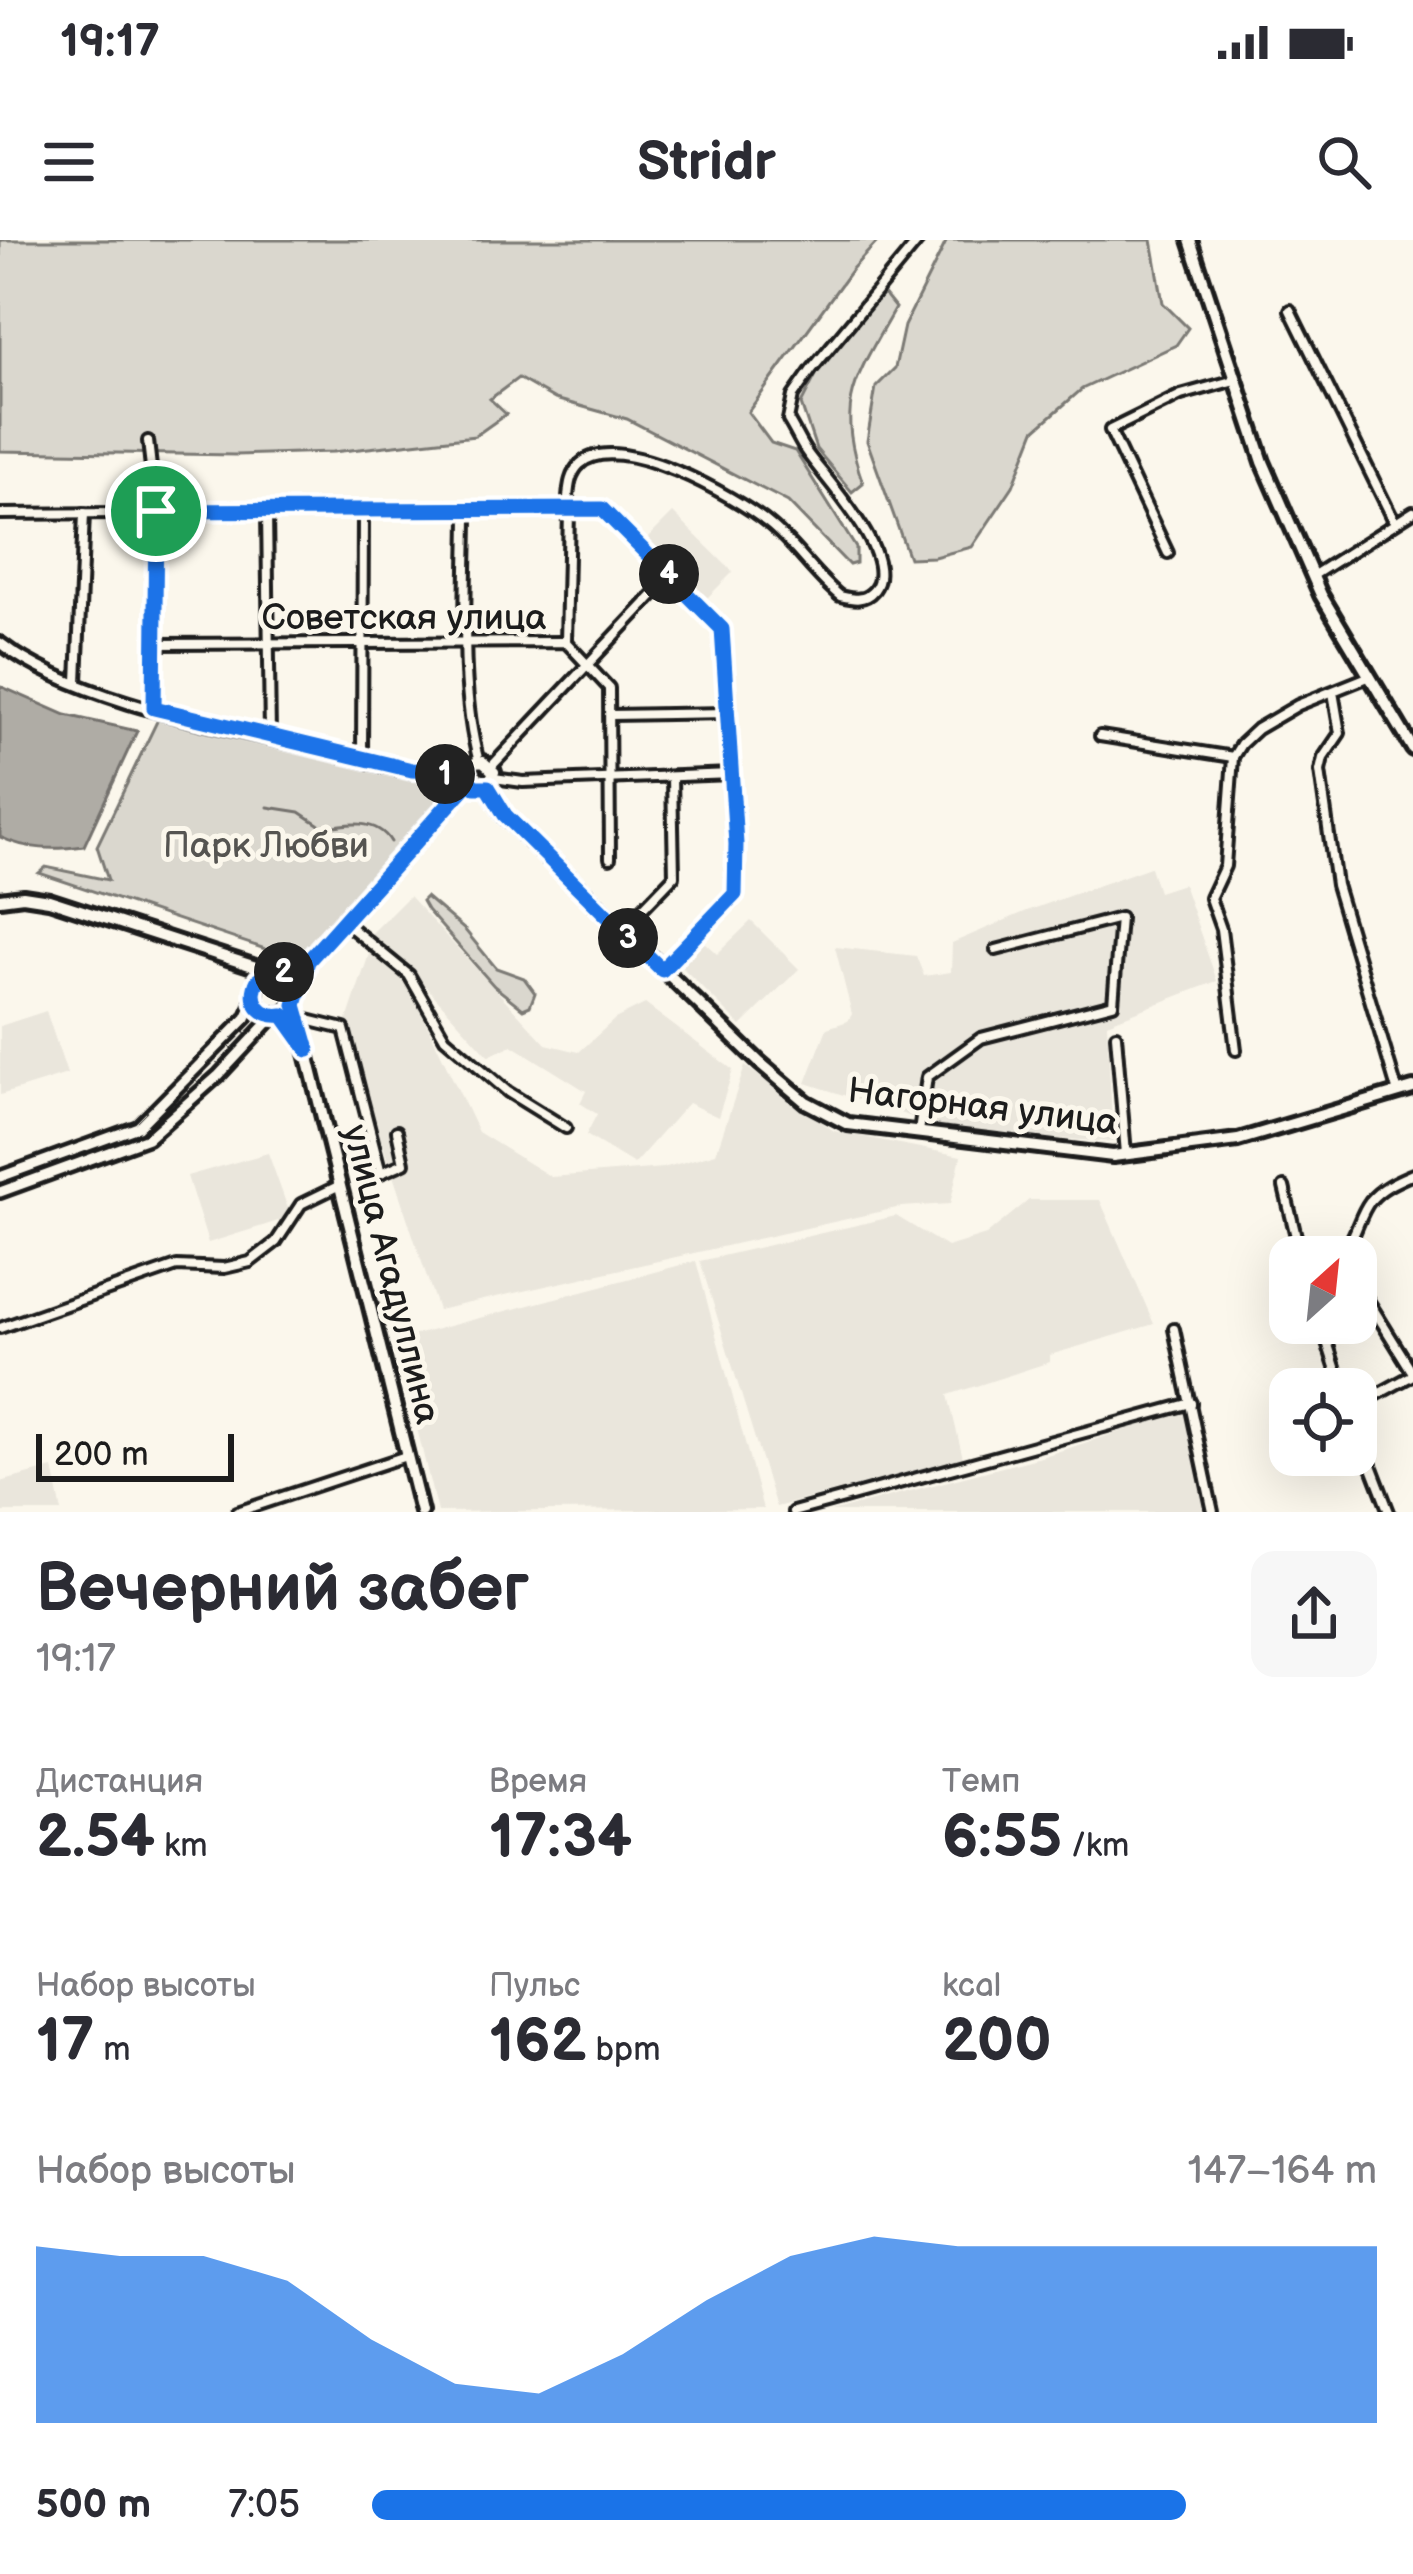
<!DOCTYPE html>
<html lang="ru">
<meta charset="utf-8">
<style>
body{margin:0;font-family:"Balsamiq Sans",sans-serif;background:#f7f7f7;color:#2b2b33;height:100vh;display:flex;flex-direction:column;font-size:45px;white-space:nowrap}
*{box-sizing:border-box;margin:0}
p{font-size:39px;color:#7c7c81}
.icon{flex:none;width:66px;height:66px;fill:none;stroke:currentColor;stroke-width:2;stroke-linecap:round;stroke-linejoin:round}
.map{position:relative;height:1272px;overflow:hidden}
.drawer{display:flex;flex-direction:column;background:#fff;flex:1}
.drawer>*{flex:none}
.needle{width:78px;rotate:27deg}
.buttons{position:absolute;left:1269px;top:996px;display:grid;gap:24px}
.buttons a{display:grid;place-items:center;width:108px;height:108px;border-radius:24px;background:#fff;box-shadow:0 12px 48px #0002;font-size:60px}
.scale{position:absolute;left:36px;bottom:30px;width:198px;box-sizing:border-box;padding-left:12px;border:6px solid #1c1c1c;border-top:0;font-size:33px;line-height:42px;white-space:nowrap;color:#1c1c1c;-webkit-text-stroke:9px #fbf7ec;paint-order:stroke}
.pin{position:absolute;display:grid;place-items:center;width:102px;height:102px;color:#fff;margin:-51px;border:6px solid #fff;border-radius:50%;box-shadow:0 3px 12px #0007}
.km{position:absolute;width:60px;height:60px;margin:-30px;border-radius:50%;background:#222;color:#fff;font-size:33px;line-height:60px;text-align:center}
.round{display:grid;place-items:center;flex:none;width:126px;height:126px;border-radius:24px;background:#f7f7f7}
.summary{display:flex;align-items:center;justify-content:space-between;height:204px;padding:0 36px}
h1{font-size:66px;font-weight:800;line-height:90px}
.figures{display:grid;grid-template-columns:repeat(3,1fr);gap:18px;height:204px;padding:12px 36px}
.figures div{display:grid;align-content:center}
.figures b{font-size:60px;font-weight:800}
.figures small{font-size:33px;font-weight:400}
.figures p{font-size:33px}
.chart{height:336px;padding:24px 36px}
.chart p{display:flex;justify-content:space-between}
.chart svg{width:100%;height:216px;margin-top:12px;fill:#1a73e8;opacity:.7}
ul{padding:0 36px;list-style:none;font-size:39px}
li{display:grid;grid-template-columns:192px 144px 1fr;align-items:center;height:90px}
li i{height:30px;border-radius:15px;background:#1a73e8}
.status{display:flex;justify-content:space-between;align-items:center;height:84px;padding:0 60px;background:#fff;direction:ltr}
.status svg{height:33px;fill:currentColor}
header{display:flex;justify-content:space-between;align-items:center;height:156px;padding:0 36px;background:#fff;font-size:54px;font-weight:800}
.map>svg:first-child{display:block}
.built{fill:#eae6dc}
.green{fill:#dad7ce;stroke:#7b7a75;stroke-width:3}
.water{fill:#afaca5;stroke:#74726e;stroke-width:3}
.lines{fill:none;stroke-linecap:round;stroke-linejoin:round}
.stream{stroke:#74726e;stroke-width:3}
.minor-casing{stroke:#1c1c1c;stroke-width:16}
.tertiary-casing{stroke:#1c1c1c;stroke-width:18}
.secondary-casing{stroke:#1c1c1c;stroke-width:20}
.minor{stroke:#fbf7ec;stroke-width:8}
.tertiary{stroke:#fbf7ec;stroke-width:9}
.secondary{stroke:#fbf7ec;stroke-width:10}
.route-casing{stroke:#fff;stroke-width:24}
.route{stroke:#1a73e8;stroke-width:15}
.labels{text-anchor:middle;stroke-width:10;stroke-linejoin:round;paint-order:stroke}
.street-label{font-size:36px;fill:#1c1c1c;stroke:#fbf7ec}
.park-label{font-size:36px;fill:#555451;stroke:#fbf7ec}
</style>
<div class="status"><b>19:17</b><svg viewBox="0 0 49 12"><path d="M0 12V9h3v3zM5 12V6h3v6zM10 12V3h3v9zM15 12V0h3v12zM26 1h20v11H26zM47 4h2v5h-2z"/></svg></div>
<header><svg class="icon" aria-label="menu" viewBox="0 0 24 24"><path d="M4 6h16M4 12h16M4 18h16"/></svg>Stridr<svg class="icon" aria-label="search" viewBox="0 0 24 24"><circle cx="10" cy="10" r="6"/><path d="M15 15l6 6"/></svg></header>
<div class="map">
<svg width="1413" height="1272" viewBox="0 0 1413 1272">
<rect width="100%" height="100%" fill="#fbf7ec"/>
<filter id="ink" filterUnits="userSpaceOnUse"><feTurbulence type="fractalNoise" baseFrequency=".00833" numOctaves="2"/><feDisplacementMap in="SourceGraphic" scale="24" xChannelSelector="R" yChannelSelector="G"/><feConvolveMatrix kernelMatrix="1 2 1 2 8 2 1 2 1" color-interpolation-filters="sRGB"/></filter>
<g filter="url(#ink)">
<g class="built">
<polygon points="673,273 733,332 707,358 647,299"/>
<polygon points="1150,627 1158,652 1183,644 1217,741 1107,783 1113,902 962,893 806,843 827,788 848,781 852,774 835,707 916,716 924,736 951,732 952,703 1027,671"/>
<polygon points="409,656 546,804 579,812 615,779 645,764 733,830 718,877 688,863 634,924 586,895 597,874 580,863 586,851 512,805 489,816 399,717 369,696"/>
<polygon points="751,681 799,729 741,786 681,726 704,702 717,714"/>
<polygon points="370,711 403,734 478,892 551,937 663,928 716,913 745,826 834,891 961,916 950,964 901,967 438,1070 344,789"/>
<polygon points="46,771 67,834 0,855 0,786"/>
<polygon points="268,913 291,977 208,1003 187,936"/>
<polygon points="1029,960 1100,960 1154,1084 1050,1115 1050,1122 948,1155 963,1218 776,1267 700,1021 896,976 947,1007 986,995"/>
<polygon points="696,1021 763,1269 437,1272 396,1100"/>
<polygon points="1187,1170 1210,1272 830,1272 1041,1217"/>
<polygon points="53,1228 62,1272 0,1272 0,1242"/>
</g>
<g class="green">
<polygon points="0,0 879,0 852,29 748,172 771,203 795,211 856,308 856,323 849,325 788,262 627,179 555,159 518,138 490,159 506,174 475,196 333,212 236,215 0,211"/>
<polygon points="947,0 1152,0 1163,63 1188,88 1176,105 1082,149 1035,190 1013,246 972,307 934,317 909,318 867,201 876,147 895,128 904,86"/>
<path d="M883 53 895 68C856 138 834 161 863 243L852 252 816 209 801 164 820 127Z"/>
<polygon points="160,475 452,545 300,717 286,716 39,633 46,627 108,640 97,606"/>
<polygon points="426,657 465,690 496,728 524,738 535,753 530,766 523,769 494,746 427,670 422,661"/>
</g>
<path class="water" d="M0 446 66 475 137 491 84 606C55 610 27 610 0 597Z"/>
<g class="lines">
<path class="stream" d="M268 567 300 572 324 588C347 583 377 578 391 602"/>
<g class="minor-casing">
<g id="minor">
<polyline points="1290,70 1394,281"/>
<polyline points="148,201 156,271 154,468"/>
<path d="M568 258C569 245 570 234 580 224 617 189 736 257 768 283 795 304 813 334 840 356 853 359 864 362 874 350 900 317 826 240 807 213 800 203 795 191 788 180L793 156 812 129 919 0"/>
<path d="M467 270C467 349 458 446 479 522"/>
<polyline points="267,272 270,497"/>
<polyline points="0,274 602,269 722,389 736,605 735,654 663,729"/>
<polyline points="1168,313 1110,190 1181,155 1235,140"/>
<polyline points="1314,335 1413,272"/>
<polyline points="566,402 569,272"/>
<polyline points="154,404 566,402 609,448 610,618"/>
<polyline points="77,442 84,273"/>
<polyline points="1333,452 1340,493 1323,518 1320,531 1336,645 1398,853"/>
<polyline points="611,475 729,473"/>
<polyline points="1100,496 1233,517"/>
<polyline points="362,519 363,271"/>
<polyline points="491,527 671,336"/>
<polyline points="494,538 523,542 732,534"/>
<polyline points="343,681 409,735 445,798 508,852 566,888"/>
<polyline points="621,691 674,636 672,537"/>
<polyline points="299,778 344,789 381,933 404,923 397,891"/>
<polyline points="1116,795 1126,914"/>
<polyline points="1236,810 1221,689 1210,658 1225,626 1233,517 1241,504 1257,489 1298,465 1368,437"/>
<polyline points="919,892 927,837 981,798 1113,764 1120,678 996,710"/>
<polyline points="1284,947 1301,1017"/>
<path d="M1342 1017 1340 1013C1357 999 1357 978 1370 961 1382 947 1397 941 1413 934"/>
<polyline points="1356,1041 1413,1133"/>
<polyline points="1321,1083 1342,1149"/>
<polyline points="0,1088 177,1026 224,1028 250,1022 276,1002 301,964 338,946"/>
<polyline points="1174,1089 1213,1272"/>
<polyline points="1356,1166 1413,1135"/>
<polyline points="1356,1186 1389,1272"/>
<polyline points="237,1272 406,1216"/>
<polyline points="793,1272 1191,1163"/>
</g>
</g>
<g class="tertiary-casing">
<g id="tertiary">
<path d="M0 403C76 462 228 488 322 510 368 520 420 540 467 533"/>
<polyline points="0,937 138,887 246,778 254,761"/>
<polyline points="0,952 148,898 219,835 274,776"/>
</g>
</g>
<g class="secondary-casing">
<g id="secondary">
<polyline points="1190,0 1263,222 1321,355 1413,509"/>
<polyline points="470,542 468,530 475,523 483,522 494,532 487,546"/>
<polyline points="487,546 505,576 760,823 806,862 848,884 1113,916 1238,900 1413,848"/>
<polyline points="0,659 23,656 49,660 271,732"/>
<path d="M282 733 297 749 295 765 283 775 265 774 254 761 258 740C271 728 289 734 305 723"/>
<polyline points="297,749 307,721 470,542"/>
<polyline points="295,765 421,1272"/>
</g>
</g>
<use href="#minor" class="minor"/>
<use href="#tertiary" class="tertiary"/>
<use href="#secondary" class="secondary"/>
</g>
</g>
<g class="lines" filter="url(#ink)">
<g class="route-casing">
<path id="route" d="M156 271 154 468 412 530 467 533 470 542 308 721 295 765 308 810 283 775C261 778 247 761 258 740L308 721 460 551 470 542 475 547H488L505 575 662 730 735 654 736 604 722 389 602 269 156 271"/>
</g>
<use href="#route" class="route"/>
</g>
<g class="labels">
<g class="street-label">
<text x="404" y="389">Советская улица</text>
<text transform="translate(983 865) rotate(7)" y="13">Нагорная улица</text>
<text transform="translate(393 1034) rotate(76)" y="13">улица Агадуллина</text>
</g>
<g class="park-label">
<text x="266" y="617">Парк Любви</text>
</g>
</g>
</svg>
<div class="buttons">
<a><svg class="needle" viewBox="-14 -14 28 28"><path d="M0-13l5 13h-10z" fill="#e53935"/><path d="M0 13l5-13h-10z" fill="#7c7c81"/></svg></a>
<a><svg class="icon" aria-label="locate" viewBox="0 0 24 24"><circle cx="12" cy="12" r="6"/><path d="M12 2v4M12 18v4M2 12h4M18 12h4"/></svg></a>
</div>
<div class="scale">200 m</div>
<div class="pin" style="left:156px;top:271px;background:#1e9e55"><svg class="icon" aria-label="arrive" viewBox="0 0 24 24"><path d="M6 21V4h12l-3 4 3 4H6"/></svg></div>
<b class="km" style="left:445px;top:534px">1</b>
<b class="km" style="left:284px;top:732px">2</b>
<b class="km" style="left:628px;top:698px">3</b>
<b class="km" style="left:669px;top:334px">4</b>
</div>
<section class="drawer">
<div class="summary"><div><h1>Вечерний забег</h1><p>19:17</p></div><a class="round"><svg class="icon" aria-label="share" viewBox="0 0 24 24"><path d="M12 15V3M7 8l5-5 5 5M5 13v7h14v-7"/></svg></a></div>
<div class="figures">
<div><p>Дистанция</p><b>2.54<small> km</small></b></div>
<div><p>Время</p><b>17:34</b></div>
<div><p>Темп</p><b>6:55<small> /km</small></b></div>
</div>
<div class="figures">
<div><p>Набор высоты</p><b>17<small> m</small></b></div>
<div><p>Пульс</p><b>162<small> bpm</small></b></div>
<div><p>kcal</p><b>200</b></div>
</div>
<div class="chart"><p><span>Набор высоты</span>147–164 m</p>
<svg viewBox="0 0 160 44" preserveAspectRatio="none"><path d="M0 44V8L10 10L20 10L30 15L40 27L50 36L60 38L70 30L80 19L90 10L100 6L110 8L120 8L130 8L140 8L150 8L160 8V44z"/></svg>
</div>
<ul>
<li><b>500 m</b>7:05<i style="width:81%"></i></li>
</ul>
</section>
